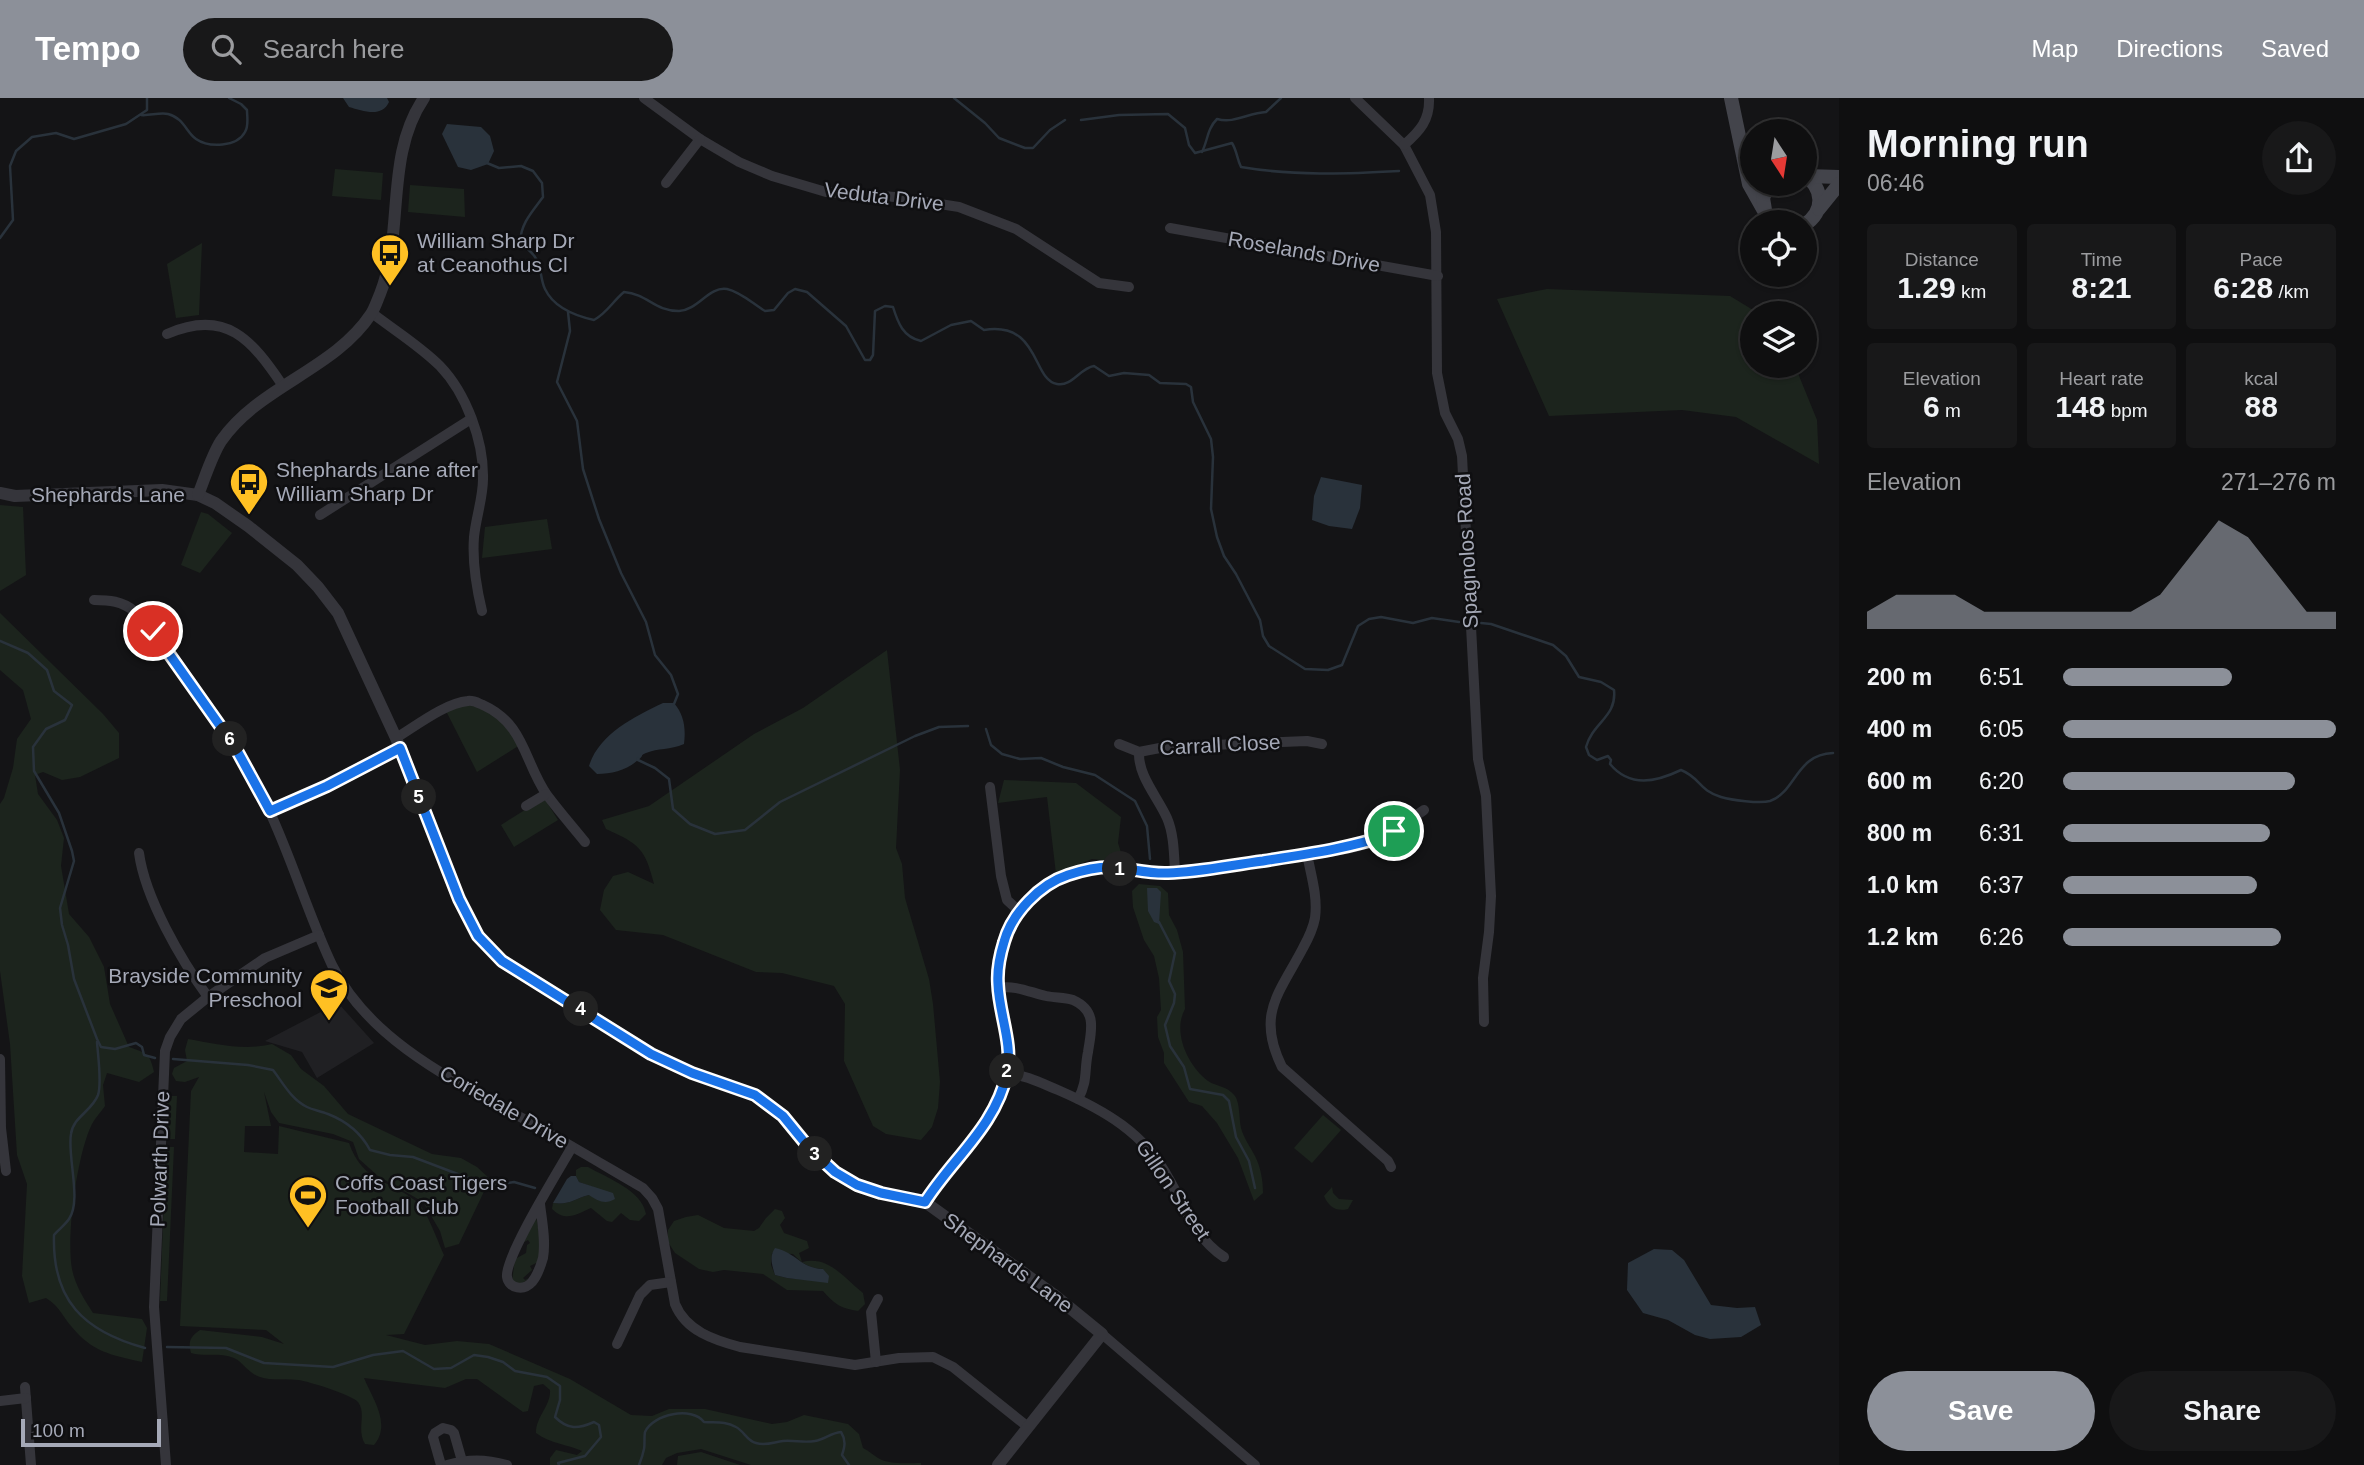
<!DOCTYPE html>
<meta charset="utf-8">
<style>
body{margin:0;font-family:Helvetica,sans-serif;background:#181819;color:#f1f3f6;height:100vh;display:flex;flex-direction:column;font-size:26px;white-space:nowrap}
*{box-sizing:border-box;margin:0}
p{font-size:23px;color:#9b9c9f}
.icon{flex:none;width:38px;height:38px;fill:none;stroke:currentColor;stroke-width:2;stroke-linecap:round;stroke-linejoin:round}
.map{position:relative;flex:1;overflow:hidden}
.panel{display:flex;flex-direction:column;background:#0f0f10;width:525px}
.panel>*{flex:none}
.needle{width:46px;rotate:168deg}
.tools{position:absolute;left:1740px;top:21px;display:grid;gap:14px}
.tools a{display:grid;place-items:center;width:77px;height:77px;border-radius:50%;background:#0f0f10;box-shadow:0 2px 5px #0004,0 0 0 2px #2f2f30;font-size:35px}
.scale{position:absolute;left:21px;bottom:18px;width:140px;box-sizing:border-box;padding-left:7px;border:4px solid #a5a9b7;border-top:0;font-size:19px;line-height:24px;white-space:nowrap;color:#a5a9b7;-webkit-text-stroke:5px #0f0f11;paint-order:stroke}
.pin{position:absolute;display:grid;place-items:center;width:60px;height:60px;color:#fff;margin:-30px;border:4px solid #fff;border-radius:50%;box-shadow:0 2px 7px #0007}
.km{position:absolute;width:35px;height:35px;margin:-18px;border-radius:50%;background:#222;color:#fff;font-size:19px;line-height:35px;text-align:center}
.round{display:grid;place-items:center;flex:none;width:74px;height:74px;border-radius:37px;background:#181819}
.headline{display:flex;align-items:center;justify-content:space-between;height:119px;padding:0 28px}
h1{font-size:38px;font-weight:700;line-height:52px}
.stats{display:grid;grid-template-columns:repeat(3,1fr);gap:10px;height:119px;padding:7px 28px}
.stats div{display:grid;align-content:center;border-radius:7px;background:#181819;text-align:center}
.stats b{font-size:30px;font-weight:700}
.stats small{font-size:19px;font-weight:400}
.stats p{font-size:19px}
.chart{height:196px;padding:14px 28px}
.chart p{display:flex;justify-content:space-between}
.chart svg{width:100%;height:126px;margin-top:7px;fill:#8c9099;opacity:.7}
.cta{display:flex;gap:14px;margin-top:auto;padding:14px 28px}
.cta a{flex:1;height:80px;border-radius:42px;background:#8c9099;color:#fff;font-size:28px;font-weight:700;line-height:80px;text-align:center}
.cta a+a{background:#181819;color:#f1f3f6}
ul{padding:0 28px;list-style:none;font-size:23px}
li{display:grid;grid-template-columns:112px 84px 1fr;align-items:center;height:52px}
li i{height:18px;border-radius:9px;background:#8c9099}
header{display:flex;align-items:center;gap:42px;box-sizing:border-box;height:98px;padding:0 35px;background:#8c9099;color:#fff}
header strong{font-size:33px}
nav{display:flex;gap:38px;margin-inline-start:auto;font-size:24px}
.search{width:490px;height:63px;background:#181819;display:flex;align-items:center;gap:18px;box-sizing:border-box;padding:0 24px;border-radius:38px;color:#9b9c9f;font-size:26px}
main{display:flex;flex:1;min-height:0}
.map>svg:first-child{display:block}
.built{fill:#202023}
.green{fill:#1c241d;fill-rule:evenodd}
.water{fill:#29323b}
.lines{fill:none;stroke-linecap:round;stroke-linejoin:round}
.stream{stroke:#29323b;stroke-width:2.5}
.minor{stroke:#35353b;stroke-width:10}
.tertiary{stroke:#35353b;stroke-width:12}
.secondary{stroke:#43444b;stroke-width:14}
.route-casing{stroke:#fff;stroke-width:14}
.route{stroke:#1a73e8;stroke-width:9}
.labels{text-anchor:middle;stroke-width:5;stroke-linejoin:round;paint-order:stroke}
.street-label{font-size:21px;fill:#a5a9b7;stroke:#0f0f11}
.poi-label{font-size:21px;fill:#a5a9b7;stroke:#0f0f11;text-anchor:start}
</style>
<header>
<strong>Tempo</strong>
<div class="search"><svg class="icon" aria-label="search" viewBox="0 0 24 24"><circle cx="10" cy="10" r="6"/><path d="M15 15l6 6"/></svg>Search here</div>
<nav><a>Map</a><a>Directions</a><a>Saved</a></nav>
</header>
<main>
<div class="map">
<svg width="1839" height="1367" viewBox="0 0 1839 1367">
<rect width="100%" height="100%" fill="#141416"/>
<polygon class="built" points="338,905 374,945 317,980 302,954 265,943"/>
<g class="green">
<polygon points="335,71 383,75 381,102 332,98"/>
<polygon points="410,87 464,91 465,119 408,114"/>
<polygon points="202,145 199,217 176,220 167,166"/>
<polygon points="1547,191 1730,198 1758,215 1752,215 1752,268 1795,268 1817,322 1819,366 1736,319 1682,312 1549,318 1497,201"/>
<polygon points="0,407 23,409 26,477 0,493"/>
<polygon points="201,414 208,416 232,435 200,475 181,467"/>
<polygon points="547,421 552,451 482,460 485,429"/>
<path d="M0 515 103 616 119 635V660L80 679 62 682 43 674 35 677 38 696 57 722 64 740 61 768 69 816 89 839 104 869 110 906 129 949C146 955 150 955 154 974L139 984 107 975 103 987 105 1008C101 1014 95 1020 92 1026 77 1056 66 1138 72 1171 75 1187 84 1201 93 1215L142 1221 147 1230 142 1264C111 1257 92 1254 71 1228 61 1216 60 1209 46 1200L29 1205 22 1178 27 1086 17 1057 10 946 0 873V706L4 700 13 670 17 641 31 621 23 592 0 572Z"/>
<path d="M887 552 900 672 896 750 902 766 905 800 929 881 933 906 940 984 938 1010 932 1029 921 1042 886 1036 873 1028 844 963 845 906 834 888 782 875 756 874 663 837 616 832 600 812 604 792 613 778 628 774 654 786C645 750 639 746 606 731L602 722 649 708 754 636 803 610Z"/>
<polygon points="468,603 488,609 523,645 477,674 445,611"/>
<polygon points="1004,682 1076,685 1121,719 1118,745 1124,764 1092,761 1056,776 1047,699 998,705"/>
<polygon points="544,700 558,722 514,749 501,727"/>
<path d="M1139 786 1160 788 1168 795 1169 817 1177 832 1183 854 1185 911C1172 934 1188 968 1208 983 1217 989 1226 987 1235 998 1240 1005 1239 1021 1241 1030 1244 1041 1250 1048 1255 1058 1261 1070 1263 1083 1263 1095L1254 1103 1238 1060 1217 1025 1202 1008 1189 1004 1164 965V955L1158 939 1157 919 1161 912 1159 880 1154 858 1144 842 1133 809 1132 793Z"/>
<path d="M188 941C216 946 244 953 272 946L291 957 301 971 324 988 348 1016 432 1056 461 1060 477 1069 490 1081 459 1146 445 1150 440 1133 423 1104 378 1078 359 1061 353 1044 333 1036 279 1025 271 1014 264 994 271 1028H245L244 1054 278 1056 279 1028 349 1045C363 1085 389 1081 417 1104 427 1112 438 1144 444 1157L404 1236 386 1237 425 1247 457 1243 489 1246 570 1281 631 1317 652 1318 669 1311H705L772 1326 787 1324 804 1317 848 1326 859 1336 863 1350C869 1353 872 1356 878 1360 889 1367 908 1365 921 1365V1367H751L701 1351 677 1355 666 1360 662 1367H550V1360L556 1352 577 1357 582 1353C567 1346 551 1346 536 1335 536 1318 551 1308 550 1292L543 1286 534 1288 528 1313 523 1314 477 1281H466L445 1290 364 1280C372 1300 392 1326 374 1347L365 1346C356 1331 367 1316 358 1304 352 1297 308 1283 298 1282 285 1280 272 1283 260 1279 249 1276 243 1264 234 1260 220 1254 204 1259 191 1255 188 1243 190 1239 200 1232L262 1239 284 1246 266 1232 180 1228 191 993 199 979 185 984 176 983 172 976 174 970 187 963 185 952Z"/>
<polygon points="168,998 177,998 175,1041 166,1041"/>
<polygon points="1323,1017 1341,1032 1312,1065 1294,1050"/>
<polygon points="166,1049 174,1049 167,1203 160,1203"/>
<path d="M581 1069H588C607 1080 642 1092 646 1116L639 1123 630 1122 621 1115 612 1124 607 1123 591 1110C575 1117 566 1124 552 1111L553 1105C571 1107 573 1101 589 1097L593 1089 579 1084 576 1078V1072Z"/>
<path d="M1332 1089 1333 1095 1339 1101 1353 1102 1348 1111C1336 1114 1329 1109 1324 1098Z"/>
<path d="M775 1111 782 1113 785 1120 780 1127 784 1135 807 1143 809 1150 799 1155 802 1164C829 1157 845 1181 863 1195L865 1206 858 1213C842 1211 834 1206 823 1193L787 1192 763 1176 724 1172 713 1174 699 1171 675 1155 668 1144V1132L674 1123 686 1119 698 1117 724 1130 754 1133 759 1130 766 1120ZM772 1155 793 1156C803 1166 809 1170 823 1171L819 1183 787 1180 775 1177 771 1167Z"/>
<polygon points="536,1118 541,1146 538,1164 530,1168 532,1172 523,1180 525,1182 531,1179 521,1186 512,1183 515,1161 526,1155 527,1147 530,1145 528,1142 522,1145"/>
<polygon points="701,1354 740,1367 677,1367 678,1358"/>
</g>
<g class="water">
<path d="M343 0H387L389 4C382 20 363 13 349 9Z"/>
<polygon points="447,26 481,29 490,38 494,53 488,66 471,72 458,69 442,36"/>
<polygon points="1321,379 1362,387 1360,410 1352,431 1329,428 1312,422 1314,398"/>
<path d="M663 605H674C684 617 686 630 684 646 670 652 658 650 646 655 639 658 645 657 638 662 627 672 612 676 597 676L589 668C599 636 634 619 663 605Z"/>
<polygon points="1147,790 1157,790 1161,794 1159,826 1154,824 1148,813"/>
<path d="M571 1078H576L579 1084 613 1095 615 1101C605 1107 598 1103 589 1097 573 1101 571 1107 553 1105L567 1081Z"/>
<path d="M775 1150C797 1155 800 1170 823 1171L829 1178 828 1185 787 1180 775 1177C772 1167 769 1159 775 1150Z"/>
<polygon points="1654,1151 1672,1152 1684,1162 1711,1207 1737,1210 1755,1209 1761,1227 1741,1239 1710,1241 1695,1237 1668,1222 1643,1215 1627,1192 1628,1165"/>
</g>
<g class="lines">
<g class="stream">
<polyline points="954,0 985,25 999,40 1025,50 1033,50 1050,32 1065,22"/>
<path d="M141 17C149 18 160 14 168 16 184 20 186 34 196 41 209 50 237 49 245 34 249 28 247 19 247 12L241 6 229 0"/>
<path d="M1081 22 1119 17 1168 16 1185 30 1189 47 1195 55 1232 45C1237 53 1237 61 1241 69 1294 78 1346 76 1399 73"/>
<path d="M1202 54C1208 42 1207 31 1217 21 1234 26 1248 15 1266 14L1281 0"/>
<path d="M487 65 499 70 521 68 533 73 542 85 543 99C532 114 521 125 520 144 525 149 532 154 535 159 542 169 540 181 545 191 554 210 576 218 594 222 607 215 613 203 624 194 648 196 654 213 679 213 698 212 709 188 727 191 741 194 753 206 765 213L774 212 788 195 795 191 807 194 846 228 865 262H870L873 257 875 213 885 208 893 209C898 225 903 239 921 243L951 227 971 223 984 232C1040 223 1032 282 1057 286 1072 289 1080 270 1094 268L1109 278 1124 275 1149 277 1160 285 1186 286 1191 289 1193 304 1211 341 1213 359 1211 411 1217 439 1224 458 1236 476 1260 522 1263 538 1269 548 1305 571 1328 572 1342 567 1358 528 1369 521 1381 519 1413 525 1432 520 1459 524"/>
<polyline points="0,140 13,122 10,68 16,53 32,39 56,35 74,41 126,26 147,12 147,0"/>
<polyline points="568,214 570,233 557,284 577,323 583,371 599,421 621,475 646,524 655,557 671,577 678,596 674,606"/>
<path d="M1481 525 1491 526 1553 547 1566 558 1579 579 1601 584 1614 592C1617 619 1593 624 1586 649L1589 657 1597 662 1608 658 1611 662 1610 666C1630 690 1656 684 1681 672 1701 680 1698 692 1721 699 1731 702 1760 706 1770 703 1796 694 1796 656 1833 655"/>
<polyline points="0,543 28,555 47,572 54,593 72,607 65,622 46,631 33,649 34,673 59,715 72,753 74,763 60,810 62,827 68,847 74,881 97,941 101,949 115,951 136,945 142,949 144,957 155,960"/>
<polyline points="986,631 991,647 1002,656 1020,661 1041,660 1063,669 1095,677 1135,703 1147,728 1150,761"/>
<polyline points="638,660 638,662 655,670 669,681 673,711 690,726 715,736 745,732 780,704 915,638 939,629 968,628"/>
<polyline points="1159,824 1175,855 1169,883 1175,896 1174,905 1165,927 1170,948 1184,969 1190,991 1223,997 1229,1003 1236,1039 1249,1063 1255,1090"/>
<path d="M97 944C98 958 102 985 98 997 92 1013 73 1019 71 1036 67 1058 82 1102 69 1121 65 1127 58 1132 54 1137 52 1202 83 1233 145 1250"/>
<path d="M173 961 248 967 273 972C283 985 291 1001 307 1009 313 1012 321 1013 328 1016 346 1023 361 1035 370 1052L390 1057 413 1059 484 1086 496 1087 514 1084 535 1090"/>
<path d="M167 1249 226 1250 264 1265 333 1269 373 1257 403 1253 434 1271 451 1270 474 1257 488 1259 503 1264 515 1273 547 1279 560 1288V1302L555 1319C568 1332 578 1331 594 1324L599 1327 601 1339 585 1358 558 1365 559 1367"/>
<path d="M639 1367C641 1362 643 1356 644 1351 645 1346 644 1339 645 1334 653 1316 692 1308 704 1324 715 1325 725 1323 736 1329 744 1333 747 1343 756 1345 766 1348 774 1344 783 1343 794 1342 804 1345 815 1343 825 1341 831 1335 841 1334 846 1342 845 1348 842 1357L849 1367"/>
</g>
<g class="minor">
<polyline points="644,0 700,41 739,64 772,78 826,94 895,99 959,109 1016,131 1099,185 1129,189"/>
<polyline points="1355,0 1404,47 1430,97 1436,134 1437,275 1445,315 1458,341 1462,358 1478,661 1486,698 1491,798 1489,834 1483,880 1484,924"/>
<path d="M1404 47C1420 33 1430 22 1429 0"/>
<polyline points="666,85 700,41"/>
<polyline points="1170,130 1438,178"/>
<path d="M372 215C394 232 420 248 440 268 466 295 484 343 483 381 483 400 476 419 474 439 472 465 476 488 482 513"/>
<path d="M167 236C226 210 252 242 283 288"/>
<polyline points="320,417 471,321"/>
<path d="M94 502C109 502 122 503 134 513 149 524 160 542 172 557 207 605 243 656 268 710 292 761 308 816 332 867 370 945 461 986 533 1026 570 1047 607 1069 643 1090L652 1100 658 1111 675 1206C686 1233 714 1242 740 1249L855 1267 899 1260 933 1259 953 1269 1028 1329"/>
<path d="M396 640C416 628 445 605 468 603 473 602 478 605 483 607 525 626 524 664 547 697 559 713 572 728 585 744"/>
<polyline points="1119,646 1139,654 1165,649 1307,643 1322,646"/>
<path d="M1139 654C1138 678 1157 698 1167 720 1174 736 1174 757 1175 774"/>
<polyline points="990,689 1001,778 1007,802 1019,813"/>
<polyline points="526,708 546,696"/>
<polyline points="270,713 327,688 400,650"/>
<path d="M139 755C145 800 181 862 208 899"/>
<path d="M1307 756C1311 777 1318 799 1315 820 1313 831 1308 841 1303 850 1279 896 1256 916 1282 969L1388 1063 1391 1069"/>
<path d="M998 890C1016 887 1029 894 1046 898 1055 900 1065 899 1073 902 1098 913 1091 933 1088 954 1084 973 1088 983 1078 1001"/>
<polyline points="0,961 1,1030 6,1073"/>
<path d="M1007 975C1025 977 1041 985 1058 992 1104 1012 1145 1035 1169 1081 1186 1110 1194 1139 1224 1159"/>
<path d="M925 1104C952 1061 995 1029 1006 976 1013 946 1000 917 998 887 996 863 1005 831 1020 812 1040 787 1075 770 1108 769 1131 768 1153 776 1176 774 1211 771 1246 765 1281 760 1316 755 1358 754 1389 736 1401 730 1412 720 1424 712"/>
<path d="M540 1106C542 1123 546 1143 543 1160 541 1167 537 1178 532 1184 524 1193 509 1191 507 1179 504 1160 560 1070 572 1049"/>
<polyline points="1102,1236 1255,1367"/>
<polyline points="617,1246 640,1197 650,1187 671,1184"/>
<polyline points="876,1264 871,1214 878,1201"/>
<polyline points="25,1289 31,1367"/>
<polyline points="0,1303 26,1300"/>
<polyline points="166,1367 154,1209 165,953 170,939 181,921 208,899 265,860 319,837"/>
<polyline points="441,1367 433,1339 435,1335 443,1330 451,1332 454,1335 462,1363"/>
<path d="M447 1367C468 1361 485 1361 507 1367"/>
</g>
<g class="tertiary">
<polyline points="0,395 15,398 162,392 198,397 215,405 248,428 297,467 318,489 338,515 396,640 459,801 478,837 502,863 651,956 692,975 755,997 783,1018 810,1051 835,1074 857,1087 881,1095 925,1104 1053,1196 1102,1236 998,1367"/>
<path d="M198 397C205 380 211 359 221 343 259 288 334 272 371 216 375 210 377 203 380 196 405 134 384 59 424 0"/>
</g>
<g class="secondary">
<polyline points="1731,0 1749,86 1767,118"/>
<path d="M1804 77C1824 90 1825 114 1804 127"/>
<polyline points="1807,78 1839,79"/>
<polyline points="1819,111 1839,86"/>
<polyline points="1765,112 1763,100 1769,86"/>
</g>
</g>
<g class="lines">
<g class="route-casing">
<path id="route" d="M153 533 235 649 270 713 327 688 400 650 459 801 478 838 502 863 651 956 692 975 755 997 783 1018 810 1051 835 1074 857 1087 881 1095 925 1104C952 1061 996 1028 1007 975 1013 945 999 916 998 886 997 872 1000 857 1004 844 1012 815 1040 786 1068 777 1080 773 1097 769 1110 769 1129 770 1148 776 1168 775 1200 774 1231 767 1263 763 1306 756 1346 751 1388 737L1394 733"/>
</g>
<use href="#route" class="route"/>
</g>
<defs>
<g id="bus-pin" transform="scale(2.0125)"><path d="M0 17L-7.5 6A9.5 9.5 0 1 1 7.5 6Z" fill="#ffc023" stroke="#0f0f11"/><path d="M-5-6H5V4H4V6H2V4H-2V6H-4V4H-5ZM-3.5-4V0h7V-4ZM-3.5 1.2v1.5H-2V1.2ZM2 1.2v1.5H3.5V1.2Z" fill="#111"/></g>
<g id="school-pin" transform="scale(2.0125)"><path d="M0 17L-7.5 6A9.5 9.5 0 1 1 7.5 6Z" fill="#ffc023" stroke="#0f0f11"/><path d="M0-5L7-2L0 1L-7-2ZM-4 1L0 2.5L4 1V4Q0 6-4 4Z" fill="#111"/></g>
<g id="stadium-pin" transform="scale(2.0125)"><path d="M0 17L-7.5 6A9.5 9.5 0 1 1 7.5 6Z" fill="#ffc023" stroke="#0f0f11"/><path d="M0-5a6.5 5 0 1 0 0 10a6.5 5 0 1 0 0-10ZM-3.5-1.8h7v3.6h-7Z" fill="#111"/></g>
</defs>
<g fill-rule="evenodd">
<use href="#bus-pin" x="390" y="155"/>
<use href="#bus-pin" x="249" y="384"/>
<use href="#school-pin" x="329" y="890"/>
<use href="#stadium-pin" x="308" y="1097"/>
</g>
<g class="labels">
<g class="street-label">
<text transform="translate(884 99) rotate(7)" y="7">Veduta Drive</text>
<text transform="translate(1304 154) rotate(10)" y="7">Roselands Drive</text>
<text x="108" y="404">Shephards Lane</text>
<text transform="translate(1467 453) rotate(-93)" y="7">Spagnolos Road</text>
<text transform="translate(1220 647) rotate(-3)" y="7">Carrall Close</text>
<text transform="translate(504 1009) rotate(30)" y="7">Coriedale Drive</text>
<text transform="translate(160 1061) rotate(-88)" y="7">Polwarth Drive</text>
<text transform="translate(1173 1092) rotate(56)" y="7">Gillon Street</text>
<text transform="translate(1008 1165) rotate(36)" y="7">Shephards Lane</text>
</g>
<g class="poi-label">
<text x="417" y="150">William Sharp Dr<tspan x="417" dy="24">at Ceanothus Cl</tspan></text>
<text x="276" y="379">Shephards Lane after<tspan x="276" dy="24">William Sharp Dr</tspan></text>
<text x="302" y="885" text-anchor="end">Brayside Community<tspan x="302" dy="24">Preschool</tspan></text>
<text x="335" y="1092">Coffs Coast Tigers<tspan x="335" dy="24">Football Club</tspan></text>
</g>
</g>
</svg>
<div class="tools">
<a><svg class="needle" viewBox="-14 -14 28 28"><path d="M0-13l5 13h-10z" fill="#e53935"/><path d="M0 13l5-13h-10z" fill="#9b9c9f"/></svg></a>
<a><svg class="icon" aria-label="locate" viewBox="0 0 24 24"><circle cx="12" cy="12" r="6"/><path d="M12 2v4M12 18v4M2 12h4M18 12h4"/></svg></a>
<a><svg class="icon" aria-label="layers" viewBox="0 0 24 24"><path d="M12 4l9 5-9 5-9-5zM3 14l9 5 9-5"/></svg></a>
</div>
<div class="scale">100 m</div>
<div class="pin" style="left:1394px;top:733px;background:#1e9e55"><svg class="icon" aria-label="arrive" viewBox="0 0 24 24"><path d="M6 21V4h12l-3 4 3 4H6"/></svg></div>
<div class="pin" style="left:153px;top:533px;background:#d93025"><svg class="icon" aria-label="check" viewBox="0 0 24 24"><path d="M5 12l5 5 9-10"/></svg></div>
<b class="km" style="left:1120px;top:771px">1</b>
<b class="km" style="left:1007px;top:973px">2</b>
<b class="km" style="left:815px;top:1056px">3</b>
<b class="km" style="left:581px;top:911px">4</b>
<b class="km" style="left:419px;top:699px">5</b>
<b class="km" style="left:230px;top:641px">6</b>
</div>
<section class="panel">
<div class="headline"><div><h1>Morning run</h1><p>06:46</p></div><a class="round"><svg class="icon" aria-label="share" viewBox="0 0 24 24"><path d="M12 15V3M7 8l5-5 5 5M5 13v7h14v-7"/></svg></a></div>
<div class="stats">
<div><p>Distance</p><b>1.29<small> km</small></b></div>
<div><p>Time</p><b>8:21</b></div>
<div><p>Pace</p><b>6:28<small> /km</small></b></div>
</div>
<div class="stats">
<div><p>Elevation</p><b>6<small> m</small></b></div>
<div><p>Heart rate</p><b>148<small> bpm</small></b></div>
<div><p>kcal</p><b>88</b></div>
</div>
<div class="chart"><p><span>Elevation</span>271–276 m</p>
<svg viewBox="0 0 160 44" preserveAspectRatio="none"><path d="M0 44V38L10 32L20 32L30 32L40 38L50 38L60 38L70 38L80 38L90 38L100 32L110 19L120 6L130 12L140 25L150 38L160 38V44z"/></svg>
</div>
<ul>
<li><b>200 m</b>6:51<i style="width:62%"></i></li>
<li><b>400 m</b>6:05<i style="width:100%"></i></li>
<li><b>600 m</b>6:20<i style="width:85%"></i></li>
<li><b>800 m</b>6:31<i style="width:76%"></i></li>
<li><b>1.0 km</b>6:37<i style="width:71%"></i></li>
<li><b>1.2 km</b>6:26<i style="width:80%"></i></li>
</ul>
<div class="cta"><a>Save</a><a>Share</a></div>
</section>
</main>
